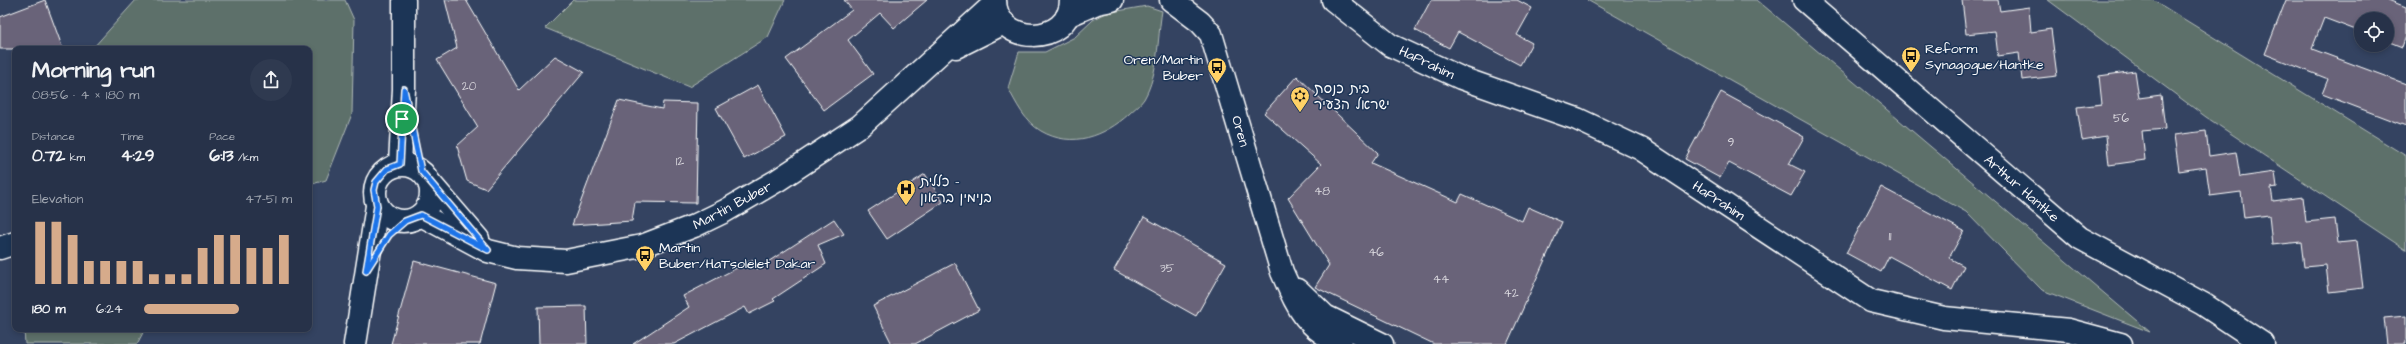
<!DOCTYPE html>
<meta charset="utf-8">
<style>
body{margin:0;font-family:"Architects Daughter","Playpen Sans Hebrew",sans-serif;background:#2f3a50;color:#f1f3f6;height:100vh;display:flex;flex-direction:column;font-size:15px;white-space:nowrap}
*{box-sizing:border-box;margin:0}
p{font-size:13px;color:#a4aab4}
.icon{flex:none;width:22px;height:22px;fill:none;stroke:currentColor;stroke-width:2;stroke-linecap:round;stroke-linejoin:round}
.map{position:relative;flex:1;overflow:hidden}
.side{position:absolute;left:12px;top:46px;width:300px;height:286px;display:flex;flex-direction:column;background:#273249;border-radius:8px;box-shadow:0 2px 6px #0003,0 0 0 1px #434d61}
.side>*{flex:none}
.buttons{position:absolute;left:2354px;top:12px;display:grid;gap:8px}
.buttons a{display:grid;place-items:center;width:40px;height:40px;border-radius:50%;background:#273249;box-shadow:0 2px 6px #0003,0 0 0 1px #434d61;font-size:20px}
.pin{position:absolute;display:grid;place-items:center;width:34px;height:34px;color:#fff;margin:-17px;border:2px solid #fff;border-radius:50%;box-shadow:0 1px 4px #0007}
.round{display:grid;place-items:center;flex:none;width:42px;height:42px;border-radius:21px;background:#2f3a50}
.overview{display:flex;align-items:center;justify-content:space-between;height:68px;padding:0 20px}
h1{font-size:22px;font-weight:700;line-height:30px}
.stats{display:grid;grid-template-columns:repeat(3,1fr);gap:6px;height:68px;padding:4px 20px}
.stats div{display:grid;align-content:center}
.stats b{font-size:17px;font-weight:700}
.stats small{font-size:11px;font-weight:400}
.stats p{font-size:11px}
.chart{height:112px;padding:8px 20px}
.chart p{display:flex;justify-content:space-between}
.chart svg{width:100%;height:72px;margin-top:4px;stroke:#d6ab8b;stroke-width:6}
ul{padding:0 20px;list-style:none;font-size:13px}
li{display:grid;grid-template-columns:64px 48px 1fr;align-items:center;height:30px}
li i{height:10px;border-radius:5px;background:#d6ab8b}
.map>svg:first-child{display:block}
.green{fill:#5d706b;stroke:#aeb8b5}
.building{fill:#696479;stroke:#fff}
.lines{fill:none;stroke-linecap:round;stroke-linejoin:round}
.minor-casing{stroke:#fff;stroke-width:25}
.tertiary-casing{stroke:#fff;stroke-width:25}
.minor{stroke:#1d3557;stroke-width:22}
.tertiary{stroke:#1d3557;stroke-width:22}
.route-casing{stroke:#fff;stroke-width:8}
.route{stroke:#1a73e8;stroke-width:5}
.labels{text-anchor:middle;stroke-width:3;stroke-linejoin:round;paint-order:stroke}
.number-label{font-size:12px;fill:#dad8de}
.poi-label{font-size:14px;fill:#fff;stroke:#1d3557;text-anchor:start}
.street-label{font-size:14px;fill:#fff;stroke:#1d3557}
</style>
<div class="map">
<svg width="2406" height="344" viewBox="0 0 2406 344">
<rect width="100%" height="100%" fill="#344361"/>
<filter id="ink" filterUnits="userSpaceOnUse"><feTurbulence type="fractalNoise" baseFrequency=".025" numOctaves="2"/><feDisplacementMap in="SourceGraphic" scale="8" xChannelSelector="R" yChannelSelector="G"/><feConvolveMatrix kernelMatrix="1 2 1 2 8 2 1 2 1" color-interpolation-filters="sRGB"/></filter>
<g filter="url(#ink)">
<g class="green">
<polygon points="136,0 345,0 354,20 352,114 326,180 309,185 309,49 92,49"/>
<polygon points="573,0 785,0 768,37 689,87 545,28"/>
<polygon points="1587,0 1757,0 2150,332 2042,290 1966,212"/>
<polygon points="2048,0 2153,0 2406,156 2406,250 2206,117"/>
<path d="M1147 6 1162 11C1157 40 1159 73 1144 99 1140 105 1134 109 1129 114 1105 136 1072 149 1041 131 1025 122 1016 103 1008 88L1019 52H1045L1075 37 1093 20 1106 13Z"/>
<polygon points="24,329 145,329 137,344 25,344"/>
</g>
<g class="building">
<polygon points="45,0 63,49 0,49 0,17"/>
<polygon points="445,0 466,0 519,90 555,56 584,72 486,189 467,181 457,146 478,127 437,60 457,48"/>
<polygon points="844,0 927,0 894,28 880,13 848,40 873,74 824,110 786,59 852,10"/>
<polygon points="1431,0 1517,0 1532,8 1517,35 1532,43 1520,65 1458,32 1449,48 1415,30"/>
<polygon points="1962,0 1998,0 2000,11 2029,7 2031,32 2051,29 2057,76 2022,80 2019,53 1998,56 1995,31 1966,34"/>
<polygon points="2286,0 2388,0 2406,7 2406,36 2402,47 2387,41 2387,19 2361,19 2361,32 2324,18 2312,49 2406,84 2406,126 2322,94 2328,79 2265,54"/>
<polygon points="2135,71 2139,98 2161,95 2165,129 2142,131 2145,160 2109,165 2106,136 2082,140 2077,107 2102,104 2099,76"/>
<polygon points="1297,76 1378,153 1371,163 1458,202 1462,194 1522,221 1528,207 1562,222 1507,344 1434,344 1315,287 1329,265 1288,198 1321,164 1264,113"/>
<polygon points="758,85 786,137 744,159 716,108"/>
<polygon points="1721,92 1804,137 1789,164 1805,172 1791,196 1729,163 1720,178 1685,159"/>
<polygon points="619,100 662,109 663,102 698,103 696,203 635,202 632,221 572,225"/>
<polygon points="2206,131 2209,156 2236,152 2240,177 2275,172 2277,187 2271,188 2273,201 2303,197 2306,222 2335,219 2338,243 2357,241 2363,288 2329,292 2326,265 2304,267 2301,242 2272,245 2269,215 2244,218 2241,192 2210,196 2206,167 2179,171 2174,135"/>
<polygon points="925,174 943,202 887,239 868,211"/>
<polygon points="1881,187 1964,231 1949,258 1964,266 1952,290 1889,256 1881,272 1846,253"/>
<polygon points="1144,217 1226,263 1196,316 1114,270"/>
<polygon points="834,219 844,234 818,245 826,264 773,299 775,301 749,314 745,307 674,344 633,344 689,307 683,296 752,260 757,269"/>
<polygon points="414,261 496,283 480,344 391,344"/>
<polygon points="955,263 979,310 915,344 892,344 873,306"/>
<polygon points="586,306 587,344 539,344 538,307"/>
<polygon points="2406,316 2406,344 2387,344 2384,318"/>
</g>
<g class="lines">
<g class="minor-casing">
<g id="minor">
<path d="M995 0C995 46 1071 47 1071 0"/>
<path d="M1171 0 1200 22 1211 34 1282 272C1298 308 1304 326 1341 344"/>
<polyline points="1333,0 1390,45 1461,78 1577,119 1641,149 1871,301 1944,318 2069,330 2121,344"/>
<polyline points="1067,16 1097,3 1112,0"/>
<polyline points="956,47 1004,23"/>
<polyline points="400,164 404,89 404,0"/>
<circle cx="403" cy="193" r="28"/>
<polyline points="430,183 478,239"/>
<polyline points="421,215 488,251 517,258 566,261 642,246 694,226 725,211 778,180 860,126 995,3"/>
<polyline points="0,248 15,243"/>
<polyline points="1298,290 1325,316 1382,344"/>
<polyline points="355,344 377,206"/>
</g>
</g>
<g class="tertiary-casing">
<polyline id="tertiary" points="1804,0 2080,238 2203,304 2263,344"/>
</g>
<use href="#minor" class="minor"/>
<use href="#tertiary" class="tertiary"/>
</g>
</g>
<g class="lines" filter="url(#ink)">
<g class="route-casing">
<polygon id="route" points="404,89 421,171 488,250 421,215 405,221 389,235 366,271 377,206 374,190 376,182 387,169 400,164"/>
</g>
<use href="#route" class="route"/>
</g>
<defs>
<g id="bus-pin" transform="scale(1)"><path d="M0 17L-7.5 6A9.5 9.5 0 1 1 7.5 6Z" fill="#ffd166" stroke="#1d3557"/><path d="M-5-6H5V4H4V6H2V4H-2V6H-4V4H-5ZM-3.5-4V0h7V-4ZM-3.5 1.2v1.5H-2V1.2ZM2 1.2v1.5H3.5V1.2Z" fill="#111"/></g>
<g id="synagogue-pin" transform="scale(1)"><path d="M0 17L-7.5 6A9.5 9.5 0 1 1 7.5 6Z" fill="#ffd166" stroke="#1d3557"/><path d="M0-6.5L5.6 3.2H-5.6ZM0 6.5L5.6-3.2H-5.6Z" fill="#111"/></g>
<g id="hospital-pin" transform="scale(1)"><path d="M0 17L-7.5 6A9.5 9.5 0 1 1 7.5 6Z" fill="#ffd166" stroke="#1d3557"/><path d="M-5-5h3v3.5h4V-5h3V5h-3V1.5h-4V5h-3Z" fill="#111"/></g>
</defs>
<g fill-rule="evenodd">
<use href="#bus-pin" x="1911" y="56"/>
<use href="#bus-pin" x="1217" y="67"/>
<use href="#synagogue-pin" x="1300" y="96"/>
<use href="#hospital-pin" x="906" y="189"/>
<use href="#bus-pin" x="645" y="255"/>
</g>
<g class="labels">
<g class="number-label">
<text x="469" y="90">20</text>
<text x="2121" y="122">56</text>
<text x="1731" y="146">9</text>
<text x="680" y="165">12</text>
<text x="1322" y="195">48</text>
<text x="1890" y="240">11</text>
<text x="1376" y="256">46</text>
<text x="1167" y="272">35</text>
<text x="1441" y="283">44</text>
<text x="1511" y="297">42</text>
</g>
<g class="poi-label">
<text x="1925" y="53">Reform<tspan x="1925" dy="16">Synagogue/Hantke</tspan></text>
<text x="1203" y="64" text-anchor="end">Oren/Martin<tspan x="1203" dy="16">Buber</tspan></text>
<text x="1314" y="93">בית כנסת<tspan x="1314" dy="16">ישראל הצעיר</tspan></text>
<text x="920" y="186">כללית -<tspan x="920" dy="16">בנימין בראון</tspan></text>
<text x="659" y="252">Martin<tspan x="659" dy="16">Buber/HaTsolelet Dakar</tspan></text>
</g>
<g class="street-label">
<text transform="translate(1427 62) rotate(25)" y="5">HaPrahim</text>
<text transform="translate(1241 131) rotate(74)" y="5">Oren</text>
<text transform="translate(2022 188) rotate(41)" y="5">Arthur Hantke</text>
<text transform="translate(1719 200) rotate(33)" y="5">HaPrahim</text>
<text transform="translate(732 205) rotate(-28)" y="5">Martin Buber</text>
</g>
</g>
</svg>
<div class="buttons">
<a><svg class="icon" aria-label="locate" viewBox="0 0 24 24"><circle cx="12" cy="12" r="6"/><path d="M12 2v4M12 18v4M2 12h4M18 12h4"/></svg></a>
</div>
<div class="pin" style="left:402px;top:119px;background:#1e9e55"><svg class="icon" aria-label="arrive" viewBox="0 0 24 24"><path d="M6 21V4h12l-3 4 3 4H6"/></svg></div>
<section class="side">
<div class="overview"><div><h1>Morning run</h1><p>08:56 · 4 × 180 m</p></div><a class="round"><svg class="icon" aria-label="share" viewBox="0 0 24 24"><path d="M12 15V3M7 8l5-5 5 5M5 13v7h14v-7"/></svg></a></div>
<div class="stats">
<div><p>Distance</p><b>0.72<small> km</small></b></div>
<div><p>Time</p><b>4:29</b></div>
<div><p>Pace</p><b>6:13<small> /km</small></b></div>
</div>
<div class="chart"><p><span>Elevation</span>47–51 m</p>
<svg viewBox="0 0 160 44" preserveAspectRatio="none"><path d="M5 44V6M15 44V6M25 44V14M35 44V30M45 44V30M55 44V30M65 44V30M75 44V38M85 44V38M95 44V38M105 44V22M115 44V14M125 44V14M135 44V22M145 44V22M155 44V14"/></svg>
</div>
<ul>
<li><b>180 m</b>6:24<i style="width:64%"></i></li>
</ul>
</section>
</div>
